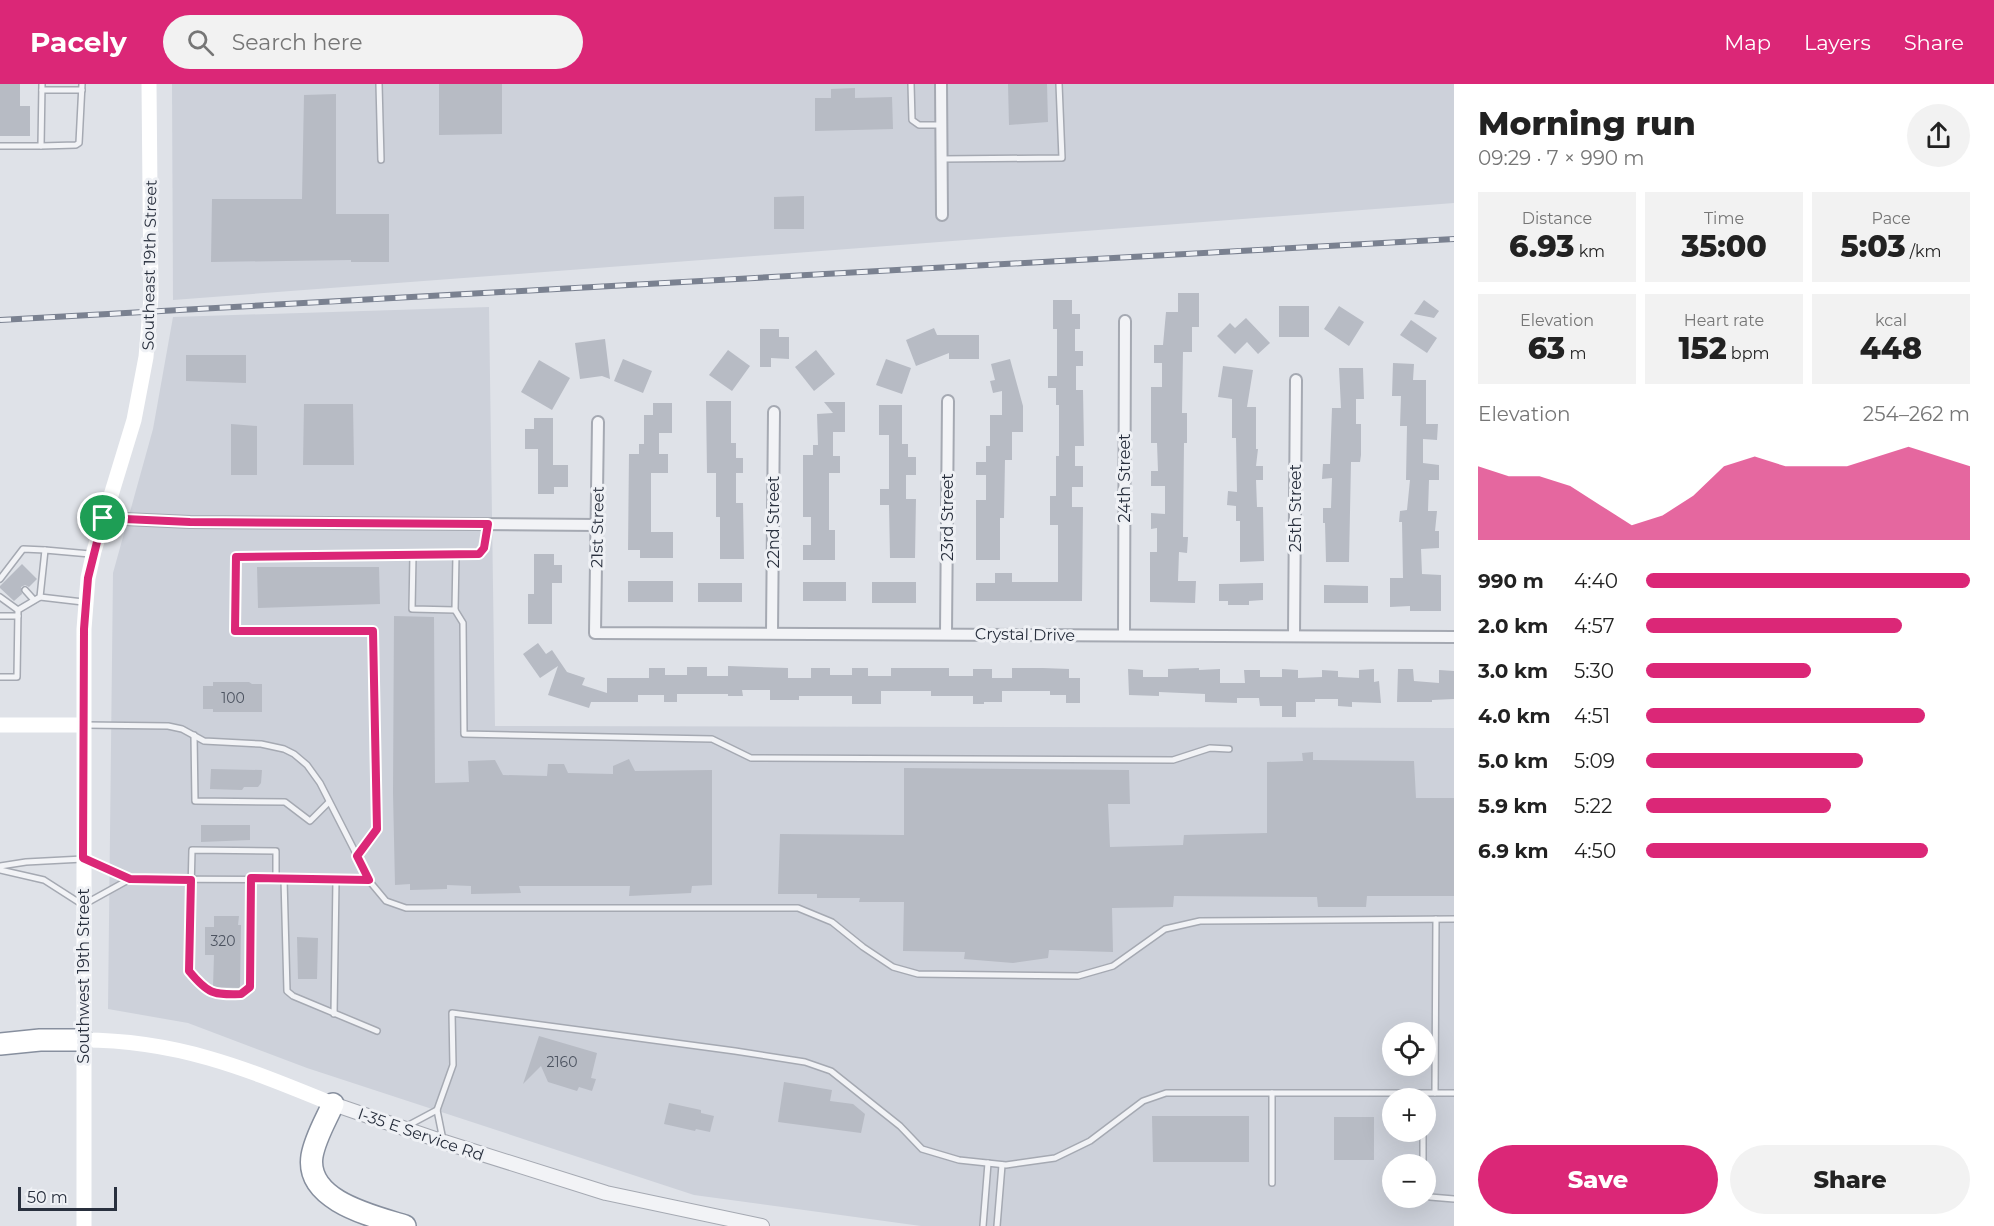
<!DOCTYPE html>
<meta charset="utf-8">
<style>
body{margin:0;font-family:Montserrat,sans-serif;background:#f2f2f2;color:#222;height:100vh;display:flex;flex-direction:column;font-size:22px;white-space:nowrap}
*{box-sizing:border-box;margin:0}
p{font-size:20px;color:#767676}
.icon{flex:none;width:33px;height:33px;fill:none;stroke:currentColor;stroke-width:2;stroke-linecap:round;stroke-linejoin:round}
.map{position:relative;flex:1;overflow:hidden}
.side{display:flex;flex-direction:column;background:#fff;width:540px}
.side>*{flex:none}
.buttons{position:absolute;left:1382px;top:938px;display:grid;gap:12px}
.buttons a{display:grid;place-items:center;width:54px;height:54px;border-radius:50%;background:#fff;box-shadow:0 6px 24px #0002;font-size:30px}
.scale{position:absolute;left:18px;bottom:15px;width:99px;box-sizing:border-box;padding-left:6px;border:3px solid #29303e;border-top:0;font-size:16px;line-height:21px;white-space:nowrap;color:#29303e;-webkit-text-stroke:4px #eff1f5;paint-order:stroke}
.pin{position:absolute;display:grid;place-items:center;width:51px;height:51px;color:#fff;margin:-26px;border:3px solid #fff;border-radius:50%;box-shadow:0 2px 6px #0007}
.round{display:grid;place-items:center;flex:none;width:63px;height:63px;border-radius:32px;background:#f2f2f2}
.headline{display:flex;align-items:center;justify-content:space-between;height:102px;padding:0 24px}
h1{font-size:33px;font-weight:800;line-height:45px}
.stats{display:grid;grid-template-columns:repeat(3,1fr);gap:9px;height:102px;padding:6px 24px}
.stats div{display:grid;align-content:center;border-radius:0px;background:#f2f2f2;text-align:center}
.stats b{font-size:30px;font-weight:800}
.stats small{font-size:16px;font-weight:400}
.stats p{font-size:16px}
.chart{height:168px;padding:12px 24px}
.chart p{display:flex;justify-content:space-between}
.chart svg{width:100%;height:108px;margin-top:6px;fill:#db2777;opacity:.7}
.primary-button{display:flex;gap:12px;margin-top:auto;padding:12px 24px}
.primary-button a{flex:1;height:69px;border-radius:36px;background:#db2777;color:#fff;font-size:24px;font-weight:800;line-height:69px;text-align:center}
.primary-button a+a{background:#f2f2f2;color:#222}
ul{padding:0 24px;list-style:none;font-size:20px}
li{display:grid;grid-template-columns:96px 72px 1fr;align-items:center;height:45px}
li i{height:15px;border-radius:8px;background:#db2777}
header{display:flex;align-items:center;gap:36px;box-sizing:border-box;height:84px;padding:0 30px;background:#db2777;color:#fff}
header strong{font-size:28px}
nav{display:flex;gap:33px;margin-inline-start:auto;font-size:21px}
.search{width:420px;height:54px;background:#f2f2f2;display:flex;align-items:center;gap:15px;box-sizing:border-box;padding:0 21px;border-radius:33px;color:#767676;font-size:22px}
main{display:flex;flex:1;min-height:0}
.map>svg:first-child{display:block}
.built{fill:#cdd1da;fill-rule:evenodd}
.building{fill:#b7bbc4}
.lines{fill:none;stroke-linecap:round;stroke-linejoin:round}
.service-casing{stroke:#a5a9b2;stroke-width:8}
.minor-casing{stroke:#a5a9b2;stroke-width:14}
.tertiary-casing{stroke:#a5a9b2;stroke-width:16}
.motorway-casing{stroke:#878f9e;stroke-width:24}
.service{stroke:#f2f3f6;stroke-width:5}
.minor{stroke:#f2f3f6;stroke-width:10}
.tertiary{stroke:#f2f3f6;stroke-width:14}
.secondary{stroke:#fff;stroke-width:15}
.motorway{stroke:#fff;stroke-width:21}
.rail-casing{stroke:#7a8190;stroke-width:6}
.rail{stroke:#eff1f5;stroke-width:4;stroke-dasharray:11;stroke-linecap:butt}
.route-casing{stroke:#fff;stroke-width:12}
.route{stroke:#db2777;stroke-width:8}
.labels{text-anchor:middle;stroke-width:6;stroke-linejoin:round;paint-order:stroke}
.number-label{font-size:14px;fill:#4c5360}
.street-label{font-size:16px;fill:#29303e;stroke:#eff1f5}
</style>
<header>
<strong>Pacely</strong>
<div class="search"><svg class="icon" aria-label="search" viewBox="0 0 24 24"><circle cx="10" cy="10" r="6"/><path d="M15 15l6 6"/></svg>Search here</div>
<nav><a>Map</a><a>Layers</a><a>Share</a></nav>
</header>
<main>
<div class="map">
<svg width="1454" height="1142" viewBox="0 0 1454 1142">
<rect width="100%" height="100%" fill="#dfe2e8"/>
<g class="built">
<polygon points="172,0 1454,0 1454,119 173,216"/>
<path d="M489 223 495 642 1454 644V1142H921L694 1111 307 984 188 939 108 925 113 489 153 345 173 233ZM1392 948H1425V981H1392ZM1392 1014H1425V1047H1392ZM1392 1080H1425V1113H1392Z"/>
</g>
<g class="building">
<polygon points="0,0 20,0 20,22 30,22 30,52 0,52"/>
<polygon points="439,0 502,0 502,50 439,51"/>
<polygon points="1008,0 1047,0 1048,38 1009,41"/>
<polygon points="855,4 855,14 892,13 893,45 815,47 815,14 831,14 831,5"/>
<polygon points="336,10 336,130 389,130 389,178 351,178 351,176 211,178 212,115 302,115 304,11"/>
<polygon points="804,112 804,145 774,145 774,113"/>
<polygon points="1178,209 1199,209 1199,243 1192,243 1192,268 1183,268 1182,329 1187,329 1187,359 1184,359 1183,453 1188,453 1187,469 1179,468 1178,497 1196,497 1195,519 1150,518 1150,468 1157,468 1157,444 1151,445 1151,429 1165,430 1165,402 1151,402 1151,387 1158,387 1157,359 1151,359 1151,303 1162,303 1162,279 1154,279 1154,261 1163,261 1166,228 1178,228"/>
<polygon points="1053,216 1072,216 1072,230 1080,230 1080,245 1075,245 1075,267 1083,267 1083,282 1076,282 1076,306 1083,306 1084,362 1075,362 1075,382 1083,382 1083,403 1072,403 1072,423 1083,423 1082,517 976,517 976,499 995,499 995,489 1012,489 1012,498 1058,498 1058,441 1050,441 1050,412 1056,412 1056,372 1059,372 1059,321 1056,321 1056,304 1048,304 1048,292 1057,292 1057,245 1053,245"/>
<polygon points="1424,216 1439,227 1434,234 1414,230"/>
<rect x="1279" y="222" width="30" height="31"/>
<polygon points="1339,222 1364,238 1349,262 1324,245"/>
<polygon points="1246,234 1270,259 1258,270 1247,258 1235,270 1217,252 1230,239 1235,244"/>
<polygon points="1411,236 1437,254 1427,269 1400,251"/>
<polygon points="934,244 937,251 979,251 979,275 949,275 949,269 916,282 906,256"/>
<polygon points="760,245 779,245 779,253 789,253 789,275 771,274 771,283 760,283"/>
<polygon points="605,255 610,295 602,292 580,295 575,259"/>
<polygon points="728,266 750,282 732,307 709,291"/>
<polygon points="816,266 835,290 814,307 795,283"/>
<polygon points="186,271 246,271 246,299 186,297"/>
<polygon points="623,275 652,287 643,309 614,297"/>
<polygon points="886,275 911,284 902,310 876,301"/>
<polygon points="1010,275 1023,322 1023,348 1012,348 1012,376 1005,376 1004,434 1000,434 1000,476 976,476 976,416 986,416 986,391 976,391 976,378 986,378 986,362 990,362 990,331 1002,331 1002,307 993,309 990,297 995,296 991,280"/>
<polygon points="539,276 570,294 552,326 521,308"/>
<polygon points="1393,279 1414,280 1413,296 1426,296 1426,340 1438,340 1437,356 1423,355 1423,379 1439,381 1439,396 1429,396 1428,427 1437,427 1435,447 1439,447 1439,464 1421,465 1422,490 1441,491 1441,527 1410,527 1410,522 1390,523 1390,494 1403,494 1402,438 1399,438 1400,427 1407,426 1410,396 1406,396 1407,342 1400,342 1401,312 1392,312"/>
<polygon points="1223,282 1253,286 1247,323 1256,323 1256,365 1258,365 1256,382 1263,382 1263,396 1256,396 1257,423 1263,423 1264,477 1240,478 1240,437 1236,437 1236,422 1227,421 1228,407 1237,408 1236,354 1232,354 1232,315 1218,313"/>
<polygon points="1339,284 1363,284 1364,315 1356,315 1356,340 1361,340 1361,371 1360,378 1351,378 1349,478 1326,478 1325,439 1323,439 1323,424 1331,424 1332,394 1322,395 1323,380 1330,380 1332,324 1341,324"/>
<polygon points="706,317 731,317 731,359 736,359 736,374 743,374 743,389 736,389 736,419 743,419 744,475 720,475 720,433 716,433 716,389 707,389"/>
<polygon points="824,318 845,318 845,348 833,348 833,372 840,372 840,389 829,389 829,446 835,446 835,476 803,476 803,461 811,461 811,433 803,433 803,371 813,371 813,361 818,361 817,330 833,329"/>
<polygon points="653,319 672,319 672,349 659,349 659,370 668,370 668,389 651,389 651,448 673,448 673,474 640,474 640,466 628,466 629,370 639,370 639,360 644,360 644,331 653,331"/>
<polygon points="304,320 353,320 354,381 303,381"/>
<polygon points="879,321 902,321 902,360 908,360 908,373 916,373 916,391 906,391 906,415 916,415 915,474 890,474 889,421 880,421 880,405 889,405 889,351 879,351"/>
<polygon points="534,334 553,334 553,381 568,381 568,403 554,403 554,410 538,410 538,365 525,365 525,345 534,345"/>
<polygon points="231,340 257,342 257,391 231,391"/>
<polygon points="534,470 554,470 554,481 562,481 562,499 552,499 552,540 528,540 528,510 534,510"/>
<polygon points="22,480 37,495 29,503 25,501 21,503 22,510 14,517 0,504 0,502"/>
<polygon points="257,483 379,483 380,520 258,524"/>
<rect x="628" y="497" width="45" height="21"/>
<rect x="803" y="498" width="43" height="19"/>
<rect x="872" y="498" width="44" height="21"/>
<rect x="698" y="499" width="44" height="19"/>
<polygon points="1263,499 1263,516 1249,517 1249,521 1228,521 1228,517 1219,517 1219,500"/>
<polygon points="1324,501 1368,502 1368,519 1324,519"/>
<polygon points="394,532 434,533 435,699 469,698 468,677 495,676 503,691 547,692 548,680 564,680 568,689 613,690 613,682 629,675 635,687 712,686 712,801 692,802 691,809 629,812 630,802 519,802 521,809 471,810 471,802 447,801 447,805 410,806 410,800 395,801 393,709"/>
<polygon points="538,559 546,570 552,566 567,588 585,594 582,601 607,609 607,594 649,594 649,584 665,584 665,591 687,591 687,583 707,583 707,592 728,592 728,582 788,584 788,594 811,594 811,584 830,584 830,591 852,591 852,584 868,584 868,592 891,592 891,584 949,584 949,592 973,592 973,585 992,585 992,594 1012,594 1012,584 1043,584 1069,585 1069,594 1080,594 1080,619 1066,619 1066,611 1050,611 1050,607 1002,607 1002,618 984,618 984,620 973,620 973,612 931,612 931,607 881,607 881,620 852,620 852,612 799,612 799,616 770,616 770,606 742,606 743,612 728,612 728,610 677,610 677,618 664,618 664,611 638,611 638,618 591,618 589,624 548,611 558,582 540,594 523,570"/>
<polygon points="1199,584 1199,586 1220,585 1220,599 1245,599 1244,586 1260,586 1260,593 1282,593 1282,585 1298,586 1298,594 1322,593 1322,586 1338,587 1338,593 1359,594 1359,586 1374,585 1374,598 1379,597 1381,619 1352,618 1352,623 1338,622 1338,615 1315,615 1315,618 1296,618 1296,633 1282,633 1282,622 1260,622 1259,614 1237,614 1237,619 1205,618 1205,610 1159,608 1159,612 1129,611 1128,585 1143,586 1143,593 1168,593 1168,585"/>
<polygon points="1398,585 1413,585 1414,597 1439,599 1439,586 1454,587 1454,615 1432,616 1432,618 1397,618"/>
<polygon points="213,598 249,598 252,600 262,600 262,628 213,628 213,625 203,625 203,602 213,602"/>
<polygon points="1313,668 1313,676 1414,677 1416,714 1454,714 1454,812 1367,812 1366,823 1318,823 1317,813 1174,812 1173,823 1112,824 1113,868 1049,866 1048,874 1013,879 964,875 965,868 903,867 904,818 859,818 860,814 817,814 817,810 778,810 780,750 904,751 904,684 1129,686 1130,720 1108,720 1110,763 1183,761 1184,751 1267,749 1267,678 1303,677 1302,669"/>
<polygon points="211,685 262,686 261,699 258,703 244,703 242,706 210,705"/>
<polygon points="201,741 250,741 250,756 201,758"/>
<polygon points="214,832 239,832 238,841 241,841 240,904 213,903 214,871 205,871 205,843 214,843"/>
<polygon points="297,853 318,854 317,895 298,895"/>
<polygon points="539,952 597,969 591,994 596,995 592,1007 579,1003 577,1007 548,998 541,982 523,1000"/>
<polygon points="784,998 832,1006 830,1017 853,1020 865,1030 861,1049 778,1038"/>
<polygon points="669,1019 701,1026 701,1029 714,1032 710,1048 696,1045 695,1047 664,1040"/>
<polygon points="1152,1032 1249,1032 1249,1078 1153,1078"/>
<rect x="1334" y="1033" width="40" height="43"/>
</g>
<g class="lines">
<g class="service-casing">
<g id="service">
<polyline points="379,0 381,76"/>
<polyline points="911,0 912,36 919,41 941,41"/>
<polyline points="42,6 82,6"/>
<polyline points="0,62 41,62 42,0"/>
<polyline points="41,62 76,61 79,59 82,0"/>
<polyline points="942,75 1062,74 1059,0"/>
<polyline points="456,471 479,470 484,464 488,440"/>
<polyline points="0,495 23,465 45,466"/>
<polyline points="25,506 34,516"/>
<polyline points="0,513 18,526"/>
<polyline points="40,513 83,518"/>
<polyline points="455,526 463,539 464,650 712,655 751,674 1173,676 1210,664 1229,665"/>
<polyline points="0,532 18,532"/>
<polyline points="0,593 17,593 18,526 40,513 45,466 90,470"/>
<polyline points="85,641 168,642 182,645 204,657 261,660 284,665 294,670 307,681 320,699 371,799 386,817 406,824 798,824 832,838 863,863 893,883 918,890 1078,892 1113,882 1165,845 1200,837 1454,835"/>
<polyline points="194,651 195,717 285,718 310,737 329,718"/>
<path d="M357 772 377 745 373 547H235L236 473C309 472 383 471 456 471L455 526 412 525 413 471"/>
<polyline points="0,782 26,778 83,775 130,795 369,796"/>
<polyline points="0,786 44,796 83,821 130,795"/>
<path d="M251 794 250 903 241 910C213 911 208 909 189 887L192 766 276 767V795"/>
<polyline points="284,795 287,907 293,912 377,947"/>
<polyline points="334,930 336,796"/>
<polyline points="1435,1009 1436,835"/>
<polyline points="407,1042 437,1026"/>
<polyline points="1423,1047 1423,1080"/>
<polyline points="443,1056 437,1026 453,981 452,929 735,967 805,978 831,987 900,1042 922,1065 959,1076 1006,1081 1055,1074 1090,1057 1143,1017 1166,1009 1454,1009"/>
<polyline points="1272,1099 1272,1009"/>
<polyline points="1425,1108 1430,1113 1454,1115"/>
<polyline points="983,1142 988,1079"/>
<polyline points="997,1142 1002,1081"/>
</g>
</g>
<g class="minor-casing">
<g id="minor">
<polyline points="941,0 942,131"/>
<polyline points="598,338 595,549 1454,553"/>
<polyline points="103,434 190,438 597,441"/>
<polyline points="772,549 774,328"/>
<polyline points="946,549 948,317"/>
<polyline points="1124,551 1125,237"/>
<polyline points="1294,551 1296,296"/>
</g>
</g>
<g class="tertiary-casing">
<polyline id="tertiary" points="333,1020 444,1058 606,1109 762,1142"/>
</g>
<g class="motorway-casing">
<g id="motorway">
<polyline points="0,960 40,956 83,956"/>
<path d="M333 1020C326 1036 315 1054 312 1072 305 1117 373 1132 405 1142"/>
</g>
</g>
<use href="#service" class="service"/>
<use href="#minor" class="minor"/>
<use href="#tertiary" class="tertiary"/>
<g class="secondary">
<polyline points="0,641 84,641"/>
<path d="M83 956C178 956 247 985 333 1020"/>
<polyline points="84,1142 84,545 88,494 94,467 134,336 146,273 151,213 149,0"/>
</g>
<use href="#motorway" class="motorway"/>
<g class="rail-casing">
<polyline id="rail" points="0,236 1454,155"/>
</g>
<use href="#rail" class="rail"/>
</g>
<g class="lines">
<g class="route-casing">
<path id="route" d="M103 434 190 438 488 440 484 464 479 470 236 473 235 547H373L377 745 357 772 369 796 251 794 250 903 241 910C213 911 208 910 189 887L191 796 130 795 83 774 84 545 88 494Z"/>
</g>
<use href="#route" class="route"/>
</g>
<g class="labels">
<g class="number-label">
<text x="233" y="619">100</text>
<text x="223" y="862">320</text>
<text x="562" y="983">2160</text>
</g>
<g class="street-label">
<text transform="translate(149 181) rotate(-89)" y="6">Southeast 19th Street</text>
<text transform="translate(1124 394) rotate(-90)" y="6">24th Street</text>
<text transform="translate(1295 424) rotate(-90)" y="6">25th Street</text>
<text transform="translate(947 433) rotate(-90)" y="6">23rd Street</text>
<text transform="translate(773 438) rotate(-90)" y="6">22nd Street</text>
<text transform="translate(597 443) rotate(-89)" y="6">21st Street</text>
<text transform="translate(1025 550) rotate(1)" y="6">Crystal Drive</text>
<text transform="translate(83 892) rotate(-90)" y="6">Southwest 19th Street</text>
<text transform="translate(421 1050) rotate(19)" y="6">I-35 E Service Rd</text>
</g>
</g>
</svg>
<div class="buttons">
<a><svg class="icon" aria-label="locate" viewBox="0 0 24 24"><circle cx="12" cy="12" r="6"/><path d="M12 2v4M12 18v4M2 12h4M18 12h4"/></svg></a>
<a>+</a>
<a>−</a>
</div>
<div class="scale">50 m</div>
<div class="pin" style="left:103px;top:434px;background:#1e9e55"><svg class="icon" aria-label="arrive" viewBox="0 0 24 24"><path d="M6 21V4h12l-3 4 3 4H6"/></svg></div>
</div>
<section class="side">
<div class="headline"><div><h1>Morning run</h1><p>09:29 · 7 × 990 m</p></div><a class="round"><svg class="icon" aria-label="share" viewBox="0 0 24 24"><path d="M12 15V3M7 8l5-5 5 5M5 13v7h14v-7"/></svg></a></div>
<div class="stats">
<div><p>Distance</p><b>6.93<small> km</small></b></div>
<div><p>Time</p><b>35:00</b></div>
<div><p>Pace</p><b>5:03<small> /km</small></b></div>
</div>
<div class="stats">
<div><p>Elevation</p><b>63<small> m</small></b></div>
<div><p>Heart rate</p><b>152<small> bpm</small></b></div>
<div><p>kcal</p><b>448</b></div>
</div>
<div class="chart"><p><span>Elevation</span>254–262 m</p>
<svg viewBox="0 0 160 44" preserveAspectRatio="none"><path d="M0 44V14L10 18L20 18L30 22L40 30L50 38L60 34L70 26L80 14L90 10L100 14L110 14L120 14L130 10L140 6L150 10L160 14V44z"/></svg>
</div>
<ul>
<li><b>990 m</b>4:40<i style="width:100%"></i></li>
<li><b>2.0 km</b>4:57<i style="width:79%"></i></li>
<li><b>3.0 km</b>5:30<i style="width:51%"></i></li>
<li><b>4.0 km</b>4:51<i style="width:86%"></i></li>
<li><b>5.0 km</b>5:09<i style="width:67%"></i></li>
<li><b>5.9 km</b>5:22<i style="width:57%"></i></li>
<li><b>6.9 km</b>4:50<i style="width:87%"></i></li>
</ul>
<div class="primary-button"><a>Save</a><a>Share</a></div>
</section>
</main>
